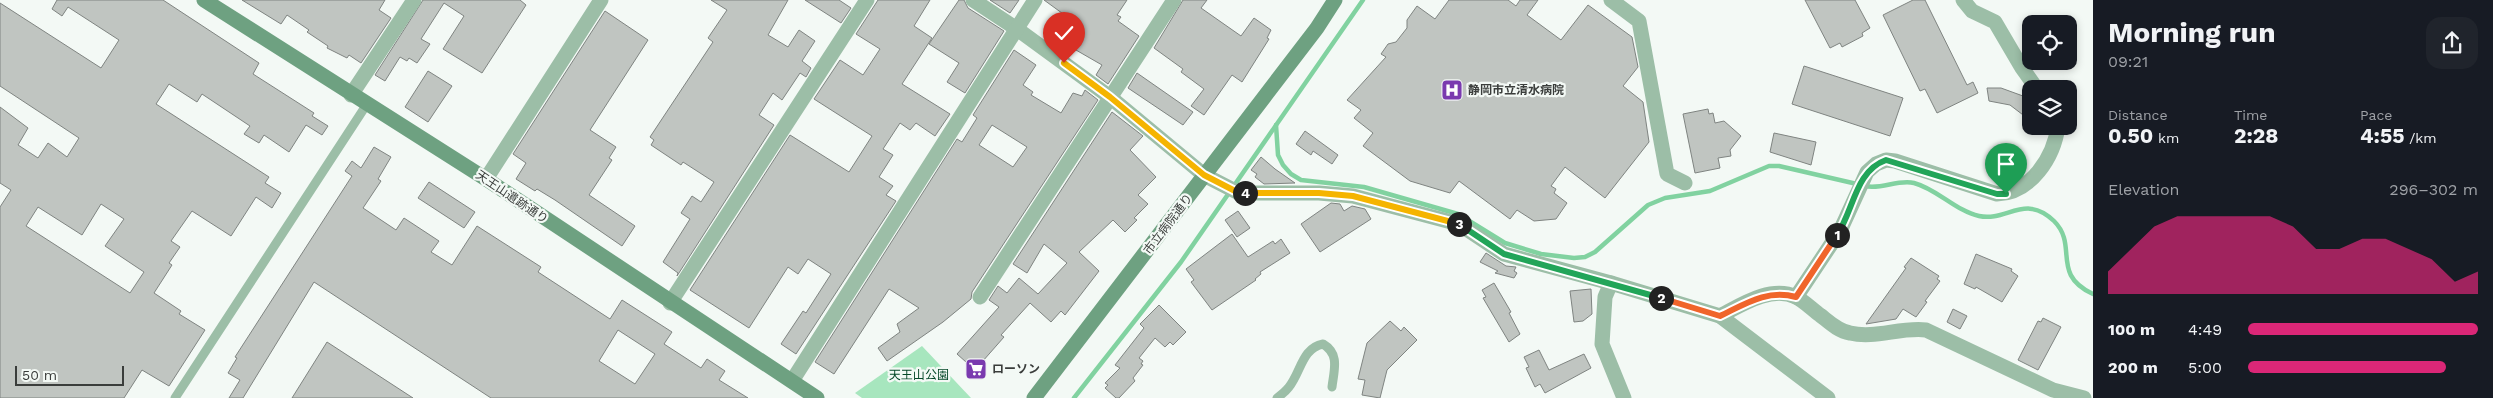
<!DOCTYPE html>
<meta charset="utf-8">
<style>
body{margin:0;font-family:"Work Sans","Noto Sans JP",sans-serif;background:#20242c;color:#f1f3f6;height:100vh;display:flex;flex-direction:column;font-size:19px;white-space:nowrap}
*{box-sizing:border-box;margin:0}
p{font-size:16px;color:#9ea1a6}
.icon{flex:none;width:28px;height:28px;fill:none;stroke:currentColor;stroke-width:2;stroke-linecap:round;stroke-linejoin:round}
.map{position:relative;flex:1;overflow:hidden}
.panel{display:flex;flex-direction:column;background:#171b24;width:400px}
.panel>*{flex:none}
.tools{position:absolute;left:2022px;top:15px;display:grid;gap:10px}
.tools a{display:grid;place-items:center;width:55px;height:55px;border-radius:10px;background:#171b24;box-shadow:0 2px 8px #0003;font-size:25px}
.scale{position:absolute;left:15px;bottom:12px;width:109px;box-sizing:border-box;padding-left:5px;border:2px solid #3a3d3b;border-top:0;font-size:14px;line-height:18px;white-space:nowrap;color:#3a3d3b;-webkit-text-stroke:4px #f3f9f5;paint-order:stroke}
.pin{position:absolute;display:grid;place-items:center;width:42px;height:42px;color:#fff;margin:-51px -21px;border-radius:50% 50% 50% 0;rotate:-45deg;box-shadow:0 0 5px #0007}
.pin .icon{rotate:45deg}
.km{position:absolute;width:25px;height:25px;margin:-12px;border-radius:50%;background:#222;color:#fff;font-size:14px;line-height:25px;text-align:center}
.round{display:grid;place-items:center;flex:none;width:52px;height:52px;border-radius:15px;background:#20242c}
.summary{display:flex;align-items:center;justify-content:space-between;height:85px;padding:0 15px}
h1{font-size:28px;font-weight:700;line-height:38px}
.metrics{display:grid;grid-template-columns:repeat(3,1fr);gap:8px;height:85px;padding:5px 15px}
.metrics div{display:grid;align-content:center}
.metrics b{font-size:21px;font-weight:700}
.metrics small{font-size:14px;font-weight:400}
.metrics p{font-size:14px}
.chart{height:140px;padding:10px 15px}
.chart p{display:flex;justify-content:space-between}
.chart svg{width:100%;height:90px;margin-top:5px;fill:#db2777;opacity:.7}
ul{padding:0 15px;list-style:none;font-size:16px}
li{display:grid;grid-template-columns:80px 60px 1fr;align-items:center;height:38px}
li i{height:12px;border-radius:6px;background:#db2777}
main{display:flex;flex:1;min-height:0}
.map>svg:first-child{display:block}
.green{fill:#a7e6be}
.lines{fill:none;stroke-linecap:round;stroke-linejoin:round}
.stream{stroke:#81d2a0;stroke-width:4.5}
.building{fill:#c0c5c1;stroke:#7f8481;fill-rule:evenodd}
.lane{stroke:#9cbea7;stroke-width:9}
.street{stroke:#9cbea7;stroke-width:15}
.secondary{stroke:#6ea181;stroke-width:15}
.split-1-casing{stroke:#fff;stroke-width:10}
.split-2-casing{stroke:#fff;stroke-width:10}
.split-3-casing{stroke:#fff;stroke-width:10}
.split-4-casing{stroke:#fff;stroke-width:10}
.split-5-casing{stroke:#fff;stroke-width:10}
.split-1{stroke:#22a559;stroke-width:6}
.split-2{stroke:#f0652b;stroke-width:6}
.split-3{stroke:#22a559;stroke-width:6}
.split-4{stroke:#f5b400;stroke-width:6}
.split-5{stroke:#f5b400;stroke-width:6}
.labels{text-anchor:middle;stroke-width:4.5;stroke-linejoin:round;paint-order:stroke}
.poi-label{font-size:12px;font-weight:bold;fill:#3a3d3b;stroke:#f3f9f5;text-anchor:start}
.street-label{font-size:12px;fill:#3a3d3b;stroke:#f3f9f5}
.park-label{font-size:12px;fill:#064829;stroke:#f3f9f5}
</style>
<main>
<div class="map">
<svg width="2093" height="398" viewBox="0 0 2093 398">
<rect width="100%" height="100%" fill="#f3f9f5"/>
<polygon class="green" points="922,346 971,398 862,398 855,393"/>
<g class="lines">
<g class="stream">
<polyline points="1276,125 1278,155 1283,165 1291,174 1301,180 1364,187 1458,214 1505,243 1541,254 1574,258 1585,257 1595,252 1648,205 1665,198 1710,191 1769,166 1779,166 1857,184"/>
<path d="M1865 186C1881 190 1898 179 1914 183 1937 189 1956 211 1979 216 2007 222 2025 193 2054 221 2079 246 2050 274 2093 294"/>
<polyline points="1074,398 1181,262 1363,0"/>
</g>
</g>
<g class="building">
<path d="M57 0H163L259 63 253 74 314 113 312 116 328 126 322 135 306 125 289 152 264 135 259 143 244 134 250 126 202 94 197 102 169 84 156 104 269 177 265 183 281 193 272 208 256 197 231 236 192 211 171 241 180 247 169 263 172 265 154 293 181 311 179 314 205 330 169 386 142 370 124 398H0V207L11 190 0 183V107L28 128 18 145 38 158 48 143 67 157 79 138 0 86V3L101 68 119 40 68 7 62 16 52 9ZM101 204 124 219 105 246 144 272 130 293 26 226 38 207 82 235Z"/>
<polygon points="242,0 385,0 379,10 391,18 361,63 349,55 347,58 327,48 328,46 307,32 309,30 287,15 281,24"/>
<polygon points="423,0 520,0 526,5 482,73 443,49 464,16 444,3 421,39 430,44 417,63 409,58 407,61 400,57 385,81 375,75"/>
<polygon points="711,0 788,0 768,35 788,47 799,30 815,41 802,61 811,68 806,77 800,73 782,100 773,93 759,115 774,125 677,276 678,273 663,262 690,219 681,213 692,196 701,202 714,182 683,162 681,165 651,145 654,140 650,137 713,42 708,38 727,10"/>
<polygon points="805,0 839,0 851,8 841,23"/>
<polygon points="878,0 930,0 914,26 932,38 902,84 950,114 935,136 916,123 910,130 900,123 883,149 893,155 879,177 893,186 886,195 896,201 796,354 781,344 803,311 806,313 831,274 808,259 798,274 788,267 749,328 690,290 790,135 849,172 872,136 814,99 840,60 863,75 880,49 856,34"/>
<polygon points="959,0 964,0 968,8 1004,31 965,93 947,82 959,63 929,44"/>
<polygon points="990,0 1019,0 1010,13"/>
<polygon points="1044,0 1127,0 1117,15 1121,17 1118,21 1139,36 1108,84 1096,75 1102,65 1069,46 1066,51 1049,39 1066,16"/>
<polygon points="1183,0 1207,0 1201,8 1241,36 1254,18 1271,30 1267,38 1269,39 1242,82 1232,75 1204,115 1191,106 1204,89 1181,72 1183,69 1154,48"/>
<polygon points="1449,0 1508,0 1516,6 1520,0 1538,0 1527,15 1561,40 1588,5 1632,37 1638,67 1623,86 1643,102 1649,142 1605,198 1565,167 1551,186 1556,189 1554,193 1567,203 1556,219 1534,221 1517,210 1510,219 1459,181 1450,193 1410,181 1363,146 1373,133 1354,118 1361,110 1347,100 1386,57 1381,54 1388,44 1396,42 1407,28 1407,20 1417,6 1435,19"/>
<polygon points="1805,0 1855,0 1870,28 1862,33 1863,36 1842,47 1840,43 1830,48"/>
<polygon points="1913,0 1925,0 1967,85 1973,82 1978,93 1937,113 1925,89 1920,91 1883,15"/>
<polygon points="605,11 648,40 590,130 616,147 609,158 612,160 589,195 635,226 622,246 555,200 537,189 535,191 516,179 526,163 513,154"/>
<path d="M1014 50 1036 65 1023 85 1033 92 1031 95 1061 113 1073 93 1082 96 1085 90 1098 100 972 292 971 299 943 322 887 361 878 348 900 332 897 324 919 308 889 289 834 374 815 362 957 139 962 142 977 118 973 115ZM992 125 1027 147 1013 167 979 145Z"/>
<polygon points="1804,66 1903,98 1890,136 1792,104"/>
<polygon points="428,71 452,86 428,122 405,107"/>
<polygon points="1137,73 1193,112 1183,125 1128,88"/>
<polygon points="1987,88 2001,88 2023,96 2031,102 2031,121 2010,105 1989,101"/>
<polygon points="1708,109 1709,114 1713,113 1715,123 1724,121 1741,136 1730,150 1731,156 1718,158 1720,168 1695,173 1683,114"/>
<polygon points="1112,112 1143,136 1130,150 1156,177 1138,195 1148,204 1134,218 1137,220 1125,232 1113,220 1079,252 1099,271 1065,315 1061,311 1051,322 1030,303 1001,335 1004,337 975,370 957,354 999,307 989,300 998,286 1007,293 1019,278 1038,294 1067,263 1044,244 1027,273 1013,264"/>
<polygon points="1305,131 1338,155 1332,164 1313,151 1311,155 1296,144"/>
<polygon points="1774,133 1816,142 1811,165 1770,152"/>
<path d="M374 147 391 157 378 179 381 181 363 208 396 230 404 218 439 241 431 252 452 265 477 226 541 267 538 272 610 319 622 300 672 332 664 344 701 368 707 359 725 371 719 380 748 398H491L314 282 243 398H229L240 380 228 373 237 358 235 357 352 176 345 171 352 161 361 168ZM618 330 655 354 635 384 599 361Z"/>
<polygon points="1261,157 1275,169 1295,183 1264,184 1255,177 1257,174 1251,170"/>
<polygon points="429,182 475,212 464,228 418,198"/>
<polygon points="1331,203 1340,204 1344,211 1352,206 1365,209 1371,219 1320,252 1301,224"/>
<polygon points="1238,211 1250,228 1237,237 1225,220"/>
<polygon points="1232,234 1248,257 1273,241 1275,244 1281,239 1290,253 1260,272 1261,274 1255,279 1256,280 1212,310 1191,282 1194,280 1186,269"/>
<polygon points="1486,253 1506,266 1516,267 1514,271 1517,273 1514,278 1495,273 1498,271 1480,262"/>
<polygon points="1976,254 2012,269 2011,271 2018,276 2002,302 1976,287 1975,289 1964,284"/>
<polygon points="1911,258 1939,276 1937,279 1940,281 1925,301 1927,302 1916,317 1903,309 1896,319 1866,324 1906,268 1904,267"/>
<polygon points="1494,283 1511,312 1509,313 1520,334 1509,342 1483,298 1486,297 1482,290"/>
<polygon points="1591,289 1592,314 1583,321 1574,322 1570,291"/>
<polygon points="1159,305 1186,332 1173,345 1170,342 1165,347 1155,338 1139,358 1143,361 1141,364 1143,365 1133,378 1135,381 1119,398 1116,398 1105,388 1108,385 1105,383 1120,368 1115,365 1144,328 1140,324"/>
<polygon points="1953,309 1967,316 1960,329 1947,322"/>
<polygon points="2043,318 2061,327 2038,370 2018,360 2038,321 2041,322"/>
<polygon points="1390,321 1401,331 1404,327 1417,340 1387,370 1380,398 1362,395 1365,380 1358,379 1367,343"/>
<polygon points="327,342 413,398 292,398"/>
<polygon points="1539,350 1549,370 1584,354 1591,368 1545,393 1540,384 1535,387 1526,368 1529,367 1524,357"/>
</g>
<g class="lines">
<g class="lane">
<polyline points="175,398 367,104"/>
<path d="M1277 398C1281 395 1286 391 1289 387 1301 372 1302 348 1323 344 1340 354 1334 370 1332 387"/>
</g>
<g class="street">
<polyline points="973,0 1017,29 1110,97 1204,175 1239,193 1319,193 1353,196 1459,224 1504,254 1611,283 1720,316 1828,398"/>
<polyline points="1611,0 1639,21 1667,174 1685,183"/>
<polyline points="1963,0 1972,11 1995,22 2022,68 2037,89"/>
<polyline points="351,95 414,0"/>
<polyline points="486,179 601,0"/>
<polyline points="1611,283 1605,297 1602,344 1624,398"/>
<polyline points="980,297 1174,0"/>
<path d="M1796 297 1840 231 1867 172 1876 164 1886 160 1895 161 1997 194C2031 193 2054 157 2058 126"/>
<polyline points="670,303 867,0"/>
<path d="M1720 316C1741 305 1771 285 1796 297 1804 301 1813 310 1820 315 1829 322 1838 331 1850 333 1875 339 1900 327 1926 330L2053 390 2084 398"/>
<polyline points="792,381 1035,0"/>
</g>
<g class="secondary">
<polyline points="204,0 486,179 817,398"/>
<polyline points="1034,398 1317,28 1335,0"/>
</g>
</g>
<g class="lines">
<g class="split-1-casing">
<path id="split-1" d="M1837 235C1854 210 1855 171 1886 160L1997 194H2006"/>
</g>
<g class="split-2-casing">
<path id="split-2" d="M1661 298 1720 316C1745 304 1767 289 1796 297L1837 235"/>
</g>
<g class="split-3-casing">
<polyline id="split-3" points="1459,224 1504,254 1661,298"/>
</g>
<g class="split-4-casing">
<polyline id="split-4" points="1245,193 1319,193 1353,196 1459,224"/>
</g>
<g class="split-5-casing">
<polyline id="split-5" points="1064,63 1110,97 1204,175 1239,193 1245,193"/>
</g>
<use href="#split-1" class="split-1"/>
<use href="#split-2" class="split-2"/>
<use href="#split-3" class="split-3"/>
<use href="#split-4" class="split-4"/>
<use href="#split-5" class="split-5"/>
</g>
<defs>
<g id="hospital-square" transform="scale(1.125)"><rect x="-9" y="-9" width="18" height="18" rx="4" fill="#7a3aaf" stroke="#f3f9f5"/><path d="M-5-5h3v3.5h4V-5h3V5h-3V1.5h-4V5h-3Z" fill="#fff"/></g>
<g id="supermarket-square" transform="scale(1.125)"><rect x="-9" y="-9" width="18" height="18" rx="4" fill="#7a3aaf" stroke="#f3f9f5"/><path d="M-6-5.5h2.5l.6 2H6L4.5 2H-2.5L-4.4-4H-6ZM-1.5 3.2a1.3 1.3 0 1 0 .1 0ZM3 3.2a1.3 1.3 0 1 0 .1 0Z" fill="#fff"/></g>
</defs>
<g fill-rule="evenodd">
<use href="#hospital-square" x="1452" y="90"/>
<use href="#supermarket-square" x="976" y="369"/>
</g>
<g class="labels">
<g class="poi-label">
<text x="1468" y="94">静岡市立清水病院</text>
<text x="992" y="373">ローソン</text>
</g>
<g class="street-label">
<text transform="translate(512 197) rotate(34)" y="4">天王山遺跡通り</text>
<text transform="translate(1168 224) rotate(-53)" y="4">市立病院通り</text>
</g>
<g class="park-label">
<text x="919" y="379">天王山公園</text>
</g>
</g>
</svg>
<div class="tools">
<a><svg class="icon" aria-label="locate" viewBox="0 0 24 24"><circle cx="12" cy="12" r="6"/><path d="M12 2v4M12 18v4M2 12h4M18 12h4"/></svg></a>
<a><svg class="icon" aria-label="layers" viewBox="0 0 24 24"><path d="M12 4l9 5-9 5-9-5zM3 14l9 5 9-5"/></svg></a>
</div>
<div class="scale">50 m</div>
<div class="pin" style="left:2006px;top:194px;background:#1e9e55"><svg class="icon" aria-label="arrive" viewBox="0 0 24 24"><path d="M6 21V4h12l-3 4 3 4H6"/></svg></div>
<div class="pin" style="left:1064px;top:63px;background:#d93025"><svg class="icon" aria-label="check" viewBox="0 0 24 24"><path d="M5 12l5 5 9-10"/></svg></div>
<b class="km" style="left:1837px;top:235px">1</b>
<b class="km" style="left:1661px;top:298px">2</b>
<b class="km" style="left:1459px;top:224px">3</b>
<b class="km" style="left:1245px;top:193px">4</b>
</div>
<section class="panel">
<div class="summary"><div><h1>Morning run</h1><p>09:21</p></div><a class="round"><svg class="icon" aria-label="share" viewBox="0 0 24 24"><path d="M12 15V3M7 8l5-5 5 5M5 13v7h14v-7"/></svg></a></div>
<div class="metrics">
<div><p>Distance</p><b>0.50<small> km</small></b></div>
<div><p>Time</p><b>2:28</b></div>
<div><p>Pace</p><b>4:55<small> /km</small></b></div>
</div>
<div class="chart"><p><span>Elevation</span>296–302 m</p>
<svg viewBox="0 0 160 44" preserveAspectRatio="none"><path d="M0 44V33L10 22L20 11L30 6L40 6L50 6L60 6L70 6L80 11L90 22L100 22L110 17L120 17L130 22L140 27L150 38L160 33V44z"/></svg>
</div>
<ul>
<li><b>100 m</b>4:49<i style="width:100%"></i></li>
<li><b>200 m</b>5:00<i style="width:86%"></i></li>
</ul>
</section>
</main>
